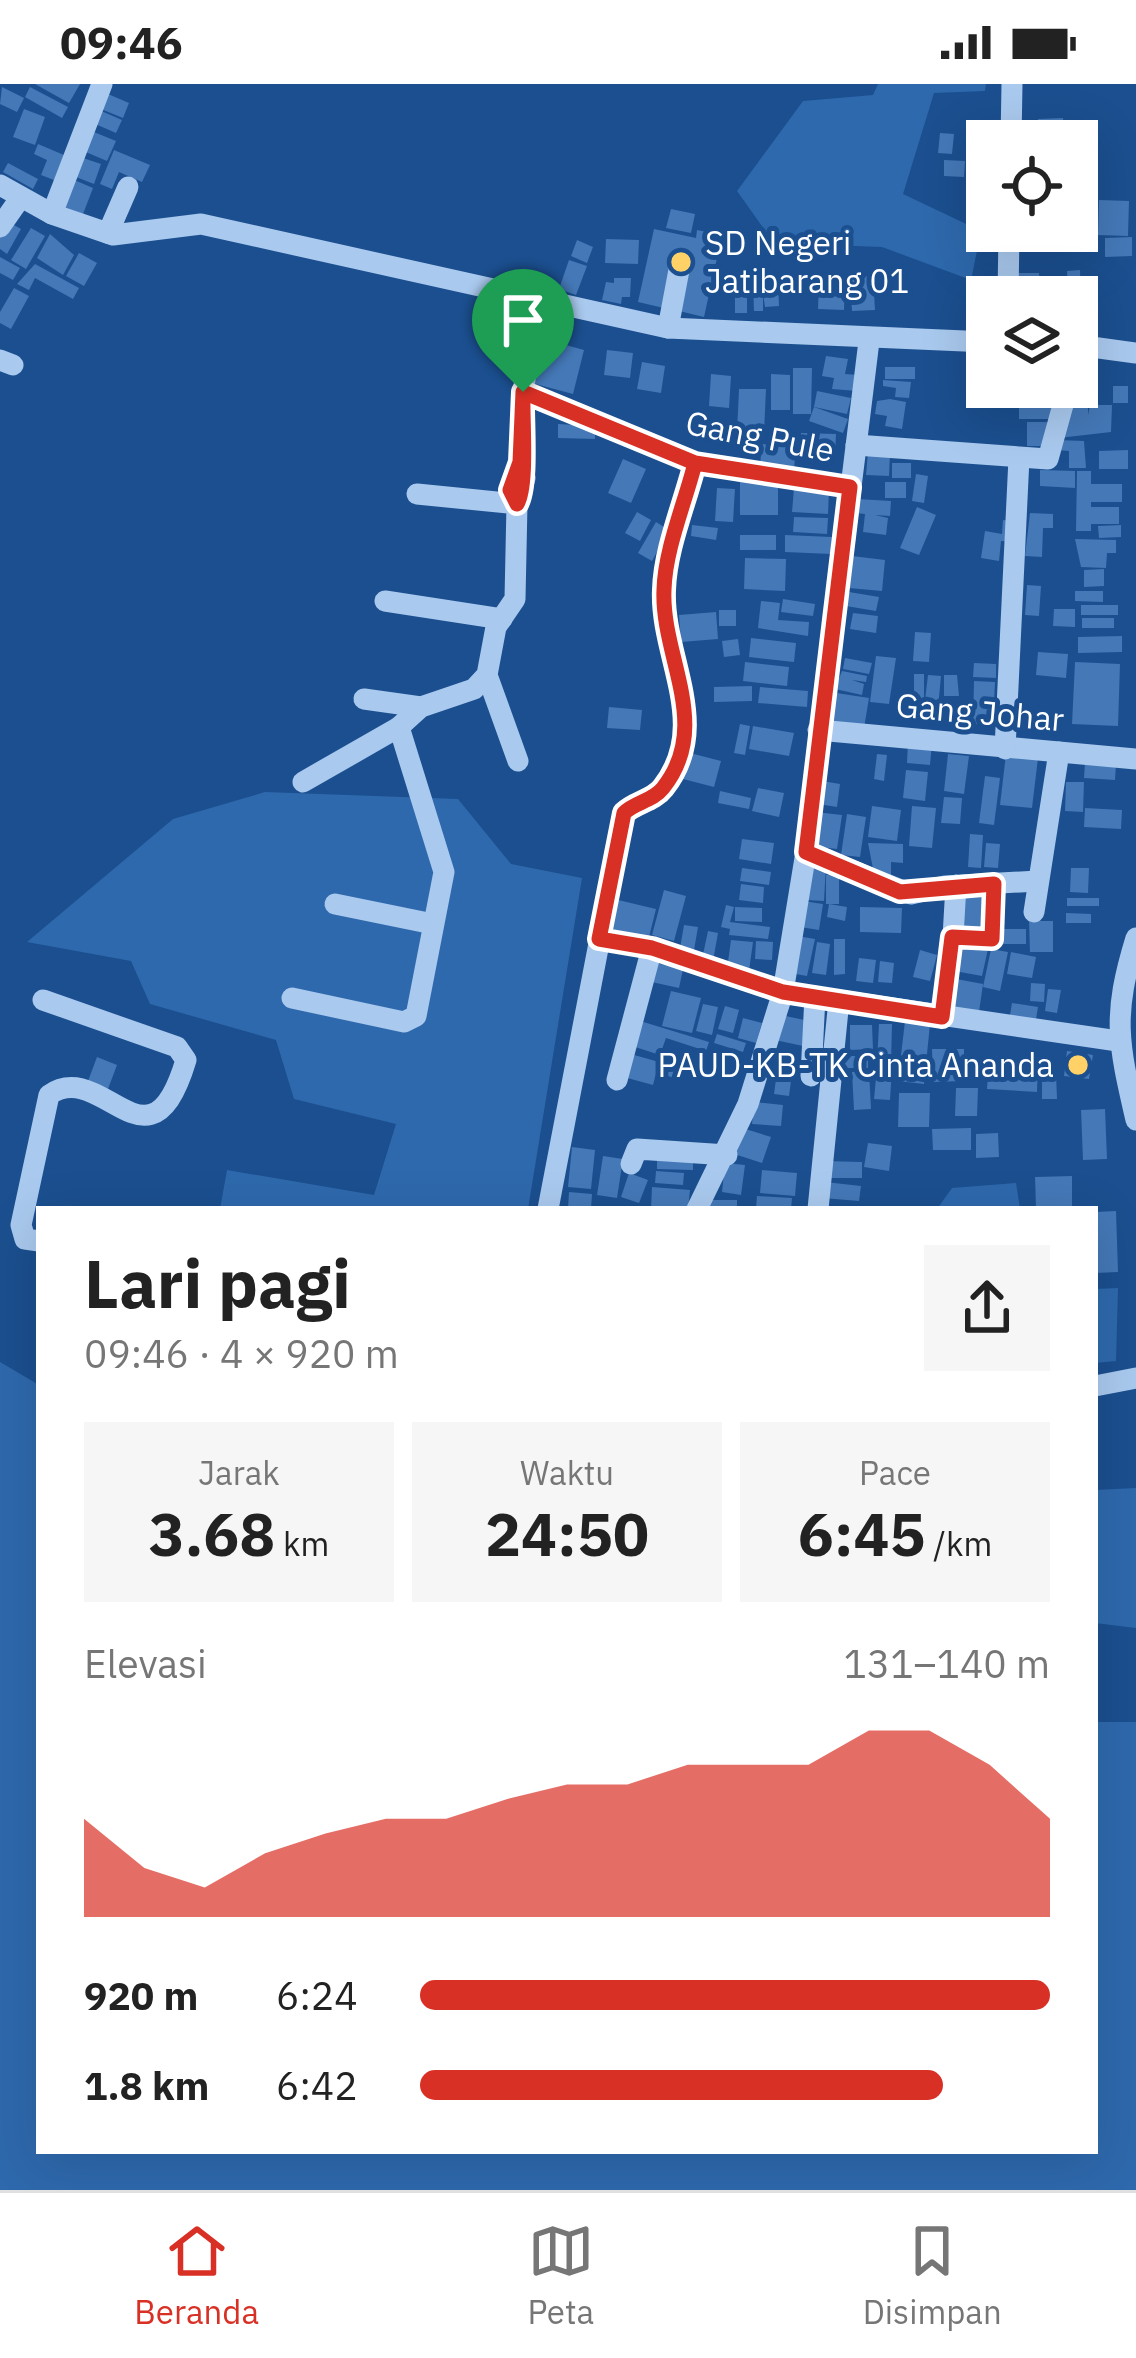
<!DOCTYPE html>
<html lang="id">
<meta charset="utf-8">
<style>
body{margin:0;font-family:"IBM Plex Sans",sans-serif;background:#f6f6f6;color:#222;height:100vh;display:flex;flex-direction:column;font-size:45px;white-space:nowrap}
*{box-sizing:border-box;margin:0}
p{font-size:39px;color:#767676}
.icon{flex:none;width:66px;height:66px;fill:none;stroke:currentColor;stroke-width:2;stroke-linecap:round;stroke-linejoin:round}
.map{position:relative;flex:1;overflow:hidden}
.drawer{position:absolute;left:36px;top:1122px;width:1062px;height:948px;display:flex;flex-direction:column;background:#fff;border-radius:0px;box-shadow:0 12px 48px #0002}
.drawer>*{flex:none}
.buttons{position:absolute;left:966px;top:36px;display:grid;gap:24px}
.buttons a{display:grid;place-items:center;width:132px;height:132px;border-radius:0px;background:#fff;box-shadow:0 12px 48px #0002;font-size:60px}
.pin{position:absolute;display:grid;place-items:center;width:102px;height:102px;color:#fff;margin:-123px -51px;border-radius:50% 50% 50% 0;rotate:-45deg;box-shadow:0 0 12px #0007}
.pin .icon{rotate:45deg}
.round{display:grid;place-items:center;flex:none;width:126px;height:126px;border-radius:0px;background:#f6f6f6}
.headline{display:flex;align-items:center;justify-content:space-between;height:204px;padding:0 48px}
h1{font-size:66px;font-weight:700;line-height:90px}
.stats{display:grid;grid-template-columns:repeat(3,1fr);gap:18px;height:204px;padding:12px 48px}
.stats div{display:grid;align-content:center;border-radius:0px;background:#f6f6f6;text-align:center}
.stats b{font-size:60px;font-weight:700}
.stats small{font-size:33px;font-weight:400}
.stats p{font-size:33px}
.chart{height:336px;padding:24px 48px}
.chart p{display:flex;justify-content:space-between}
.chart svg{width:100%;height:216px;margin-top:12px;fill:#d93025;opacity:.7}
ul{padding:0 48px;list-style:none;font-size:39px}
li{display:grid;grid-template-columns:192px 144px 1fr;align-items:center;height:90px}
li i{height:30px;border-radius:15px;background:#d93025}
.status{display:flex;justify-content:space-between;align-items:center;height:84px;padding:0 60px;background:#fff;direction:ltr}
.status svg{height:33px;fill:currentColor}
.dock{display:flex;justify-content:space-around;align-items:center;height:168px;border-top:3px solid #e0e0e0;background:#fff;font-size:33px;color:#767676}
.dock a{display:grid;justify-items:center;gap:6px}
.dock .current{color:#d93025}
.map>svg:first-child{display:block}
.green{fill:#2e69ad}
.building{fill:#4478b7}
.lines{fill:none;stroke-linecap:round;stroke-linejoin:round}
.minor{stroke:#a9c9ee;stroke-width:21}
.route-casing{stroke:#fff;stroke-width:24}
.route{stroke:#d93025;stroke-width:15}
.poi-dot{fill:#ffd166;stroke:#1b4f8f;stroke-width:4.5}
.labels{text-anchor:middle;stroke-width:10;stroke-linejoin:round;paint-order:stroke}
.poi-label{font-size:33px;fill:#fff;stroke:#1b4f8f;text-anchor:start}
.street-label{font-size:33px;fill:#fff;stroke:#1b4f8f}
</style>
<div class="status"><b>09:46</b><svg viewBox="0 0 49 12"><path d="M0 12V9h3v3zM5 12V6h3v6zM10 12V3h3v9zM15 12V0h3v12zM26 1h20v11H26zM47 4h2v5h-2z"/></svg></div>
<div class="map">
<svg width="1136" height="2106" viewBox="0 0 1136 2106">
<rect width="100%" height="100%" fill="#1b4f8f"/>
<g class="green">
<polygon points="878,0 986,0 985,7 934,9 903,110 981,147 971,196 882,163 774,159 737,107 803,17 873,11"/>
<polygon points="265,708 458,715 511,780 582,794 528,1125 220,1125 227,1086 374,1111 396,1040 294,1015 276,956 150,920 131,877 27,858 173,735"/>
<polygon points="1016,1099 1020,1125 937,1125 952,1104"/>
<polygon points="1118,1204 1116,1277 1095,1279 1095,1205"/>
<polygon points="0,1278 39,1301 39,2067 1095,2067 1095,1638 1136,1638 1136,2106 0,2106"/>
<polygon points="1136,1404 1136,1544 1095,1539 1095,1406"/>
</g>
<g class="building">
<polygon points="35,0 80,0 69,19"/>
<polygon points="2,3 24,14 17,28 0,20"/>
<polygon points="30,3 68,23 62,34 25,13"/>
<polygon points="108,10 129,19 123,34 101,25"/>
<polygon points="24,25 45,33 35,61 13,53"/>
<polygon points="99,26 122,36 116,49 93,39"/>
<polygon points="1063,34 1064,55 1039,56 1038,35"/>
<polygon points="89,46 116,57 107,77 81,66"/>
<polygon points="940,49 954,50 952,70 938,69"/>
<polygon points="38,60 64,71 54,96 41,91 47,76 34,70"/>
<polygon points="114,66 150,81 142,98 119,88 112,105 100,100"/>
<polygon points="83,74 101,80 94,100 76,93"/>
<polygon points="944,76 965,77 964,93 944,92"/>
<polygon points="8,79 38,95 33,105 3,88"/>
<polygon points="970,86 987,87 985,116 967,114"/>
<polygon points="72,95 93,104 83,130 62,122"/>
<polygon points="1099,116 1129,117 1128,152 1098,151"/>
<polygon points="671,125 695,130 691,149 666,144"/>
<polygon points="7,137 21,145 7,170 0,165 0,149"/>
<polygon points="31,144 45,152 26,185 11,176"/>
<polygon points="654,145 696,154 697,146 722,151 704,233 679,227 690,181 678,178 668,225 638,218"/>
<polygon points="50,150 74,171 63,191 37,174"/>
<polygon points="1132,153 1132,172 1105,173 1105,154"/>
<polygon points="606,155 639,156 638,180 605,179"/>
<polygon points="577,156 593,163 587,179 571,172"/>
<polygon points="79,169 97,179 84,202 66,192"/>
<polygon points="0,173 20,184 13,196 0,189"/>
<polygon points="569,176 587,182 576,211 559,205"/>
<polygon points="35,180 79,204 73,215 35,194 29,206 17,200"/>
<polygon points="1080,186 1081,217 1077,217 1068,213 1067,187"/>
<polygon points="1012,189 1039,189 1040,204 1012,204"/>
<polygon points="873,192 875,226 852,227 850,193"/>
<polygon points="614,194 631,194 630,213 622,213 621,220 602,216 606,198 614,199"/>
<polygon points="778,196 779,222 765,223 763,209 763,227 754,227 753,198"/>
<polygon points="819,198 845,198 844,226 818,225"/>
<rect x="735" y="201" width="12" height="28"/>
<polygon points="14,204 29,212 11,245 0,239 0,228"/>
<polygon points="540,254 584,266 573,310 528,298"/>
<polygon points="607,266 633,269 630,294 604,291"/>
<polygon points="826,272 848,275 845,290 859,291 857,307 832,305 834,294 822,292"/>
<polygon points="642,278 665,282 661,309 637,305"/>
<rect x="885" y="283" width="30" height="12"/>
<polygon points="1077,283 1087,284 1086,314 1071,314"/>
<polygon points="793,284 812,284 811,330 793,330"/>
<polygon points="711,290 731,292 729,324 709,322"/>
<polygon points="771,290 790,291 790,326 771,326"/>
<polygon points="883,296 911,298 909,314 895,313 896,304 883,302"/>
<rect x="1113" y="302" width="15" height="17"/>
<polygon points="739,305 766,305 764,349 737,348"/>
<rect x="1026" y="306" width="21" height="11"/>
<polygon points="817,307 851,314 847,330 814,323"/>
<polygon points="890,315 906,318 902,345 885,342 887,332 875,330 877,317"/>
<polygon points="1088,315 1088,331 1090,321 1112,321 1111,348 1059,354 1062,331 1072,331 1067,329 1071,316"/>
<rect x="1019" y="319" width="38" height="16"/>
<polygon points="814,323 848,335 843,349 809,337"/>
<rect x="1027" y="338" width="20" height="24"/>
<polygon points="558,340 595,342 595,355 558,354"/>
<polygon points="801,349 836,350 835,371 801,370"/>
<polygon points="1057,356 1084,357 1086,384 1069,384 1069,367 1056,366"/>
<polygon points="762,360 796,364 794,385 760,381"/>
<polygon points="1128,366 1128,385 1099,385 1099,367"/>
<polygon points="868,368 890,370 889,392 866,391"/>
<polygon points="623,375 646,385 631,419 608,409"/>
<rect x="892" y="379" width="19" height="15"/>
<polygon points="1040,386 1075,387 1075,404 1040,402"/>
<polygon points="1077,387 1091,387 1091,400 1122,400 1122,418 1091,418 1091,423 1119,423 1119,440 1091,440 1091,447 1076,447"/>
<polygon points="916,390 928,392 924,419 912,417"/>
<rect x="740" y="395" width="38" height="36"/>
<rect x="885" y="398" width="21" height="16"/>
<polygon points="717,404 735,405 733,438 715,437"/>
<polygon points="794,404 829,406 828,430 792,428"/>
<polygon points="857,415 891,417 890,432 875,431 888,434 886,451 863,448 865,430 856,429"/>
<polygon points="917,423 936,431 919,471 900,464"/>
<polygon points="637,428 651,436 640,457 625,449"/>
<polygon points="1030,429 1053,430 1053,444 1043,444 1042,473 1025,472"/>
<polygon points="794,433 828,434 827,450 793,448"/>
<polygon points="1003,436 1014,437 1014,458 1001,457 999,477 981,474 985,447 1002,450"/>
<polygon points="656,438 669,446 652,477 638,469"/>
<polygon points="692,441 718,444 716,456 691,452"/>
<polygon points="1121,441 1121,453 1099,454 1098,442"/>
<rect x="740" y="451" width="36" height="15"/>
<polygon points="785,451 832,453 831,470 785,468"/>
<polygon points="1075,455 1116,456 1116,469 1107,469 1106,484 1081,483"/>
<polygon points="852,472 885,476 882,507 849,504"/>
<polygon points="745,474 786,475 785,507 744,505"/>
<polygon points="1104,485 1104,502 1084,503 1084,486"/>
<polygon points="1027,501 1041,502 1039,532 1025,531"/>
<polygon points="1075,507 1103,507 1103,518 1075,517"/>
<polygon points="849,508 879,513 876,527 846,522"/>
<polygon points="783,515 815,520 813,532 781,528"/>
<polygon points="761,517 780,519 778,536 809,538 808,552 758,544"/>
<rect x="1081" y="521" width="37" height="10"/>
<polygon points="1054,525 1075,525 1075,543 1053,542"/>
<rect x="719" y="526" width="17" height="16"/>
<polygon points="716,528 718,555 681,558 679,531"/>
<polygon points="853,529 878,532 876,549 850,545"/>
<rect x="1082" y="534" width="32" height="10"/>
<polygon points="915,548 931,549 929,578 913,577"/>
<polygon points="1122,552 1122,568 1078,569 1078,553"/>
<polygon points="751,554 796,559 794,578 749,573"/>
<polygon points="738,555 740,571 724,573 722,557"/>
<polygon points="1038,568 1068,570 1066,594 1036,591"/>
<polygon points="876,572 896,574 889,620 870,618"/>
<polygon points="845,574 872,579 869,590 843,585"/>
<polygon points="745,578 789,583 787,602 743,597"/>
<polygon points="1075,578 1120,580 1118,642 1072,640"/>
<polygon points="974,579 996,580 996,594 973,593"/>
<polygon points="842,587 867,592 866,598 852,596 864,600 862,611 835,605"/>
<rect x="914" y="590" width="10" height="24"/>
<polygon points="928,591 941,592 937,634 923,633"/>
<polygon points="944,591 957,591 959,612 944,612"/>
<polygon points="974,597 995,598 993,641 973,640"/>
<polygon points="752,602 752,617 714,618 714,603"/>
<polygon points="760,603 808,607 807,623 758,619"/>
<polygon points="830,608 869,614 864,644 826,638"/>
<polygon points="609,623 642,626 640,646 607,644"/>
<polygon points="740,640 750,642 745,671 734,669"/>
<polygon points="753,642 794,649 789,672 749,665"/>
<polygon points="908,657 932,659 930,681 907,679"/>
<polygon points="690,669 721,677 714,703 683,695"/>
<polygon points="877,670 887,671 884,697 874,695"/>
<polygon points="948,670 969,672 964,710 944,707"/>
<polygon points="1006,670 1038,674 1032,724 1000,721"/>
<polygon points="1085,678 1116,680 1115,696 1084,694"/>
<polygon points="906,686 928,688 925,717 903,714"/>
<polygon points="985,692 1000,694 994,741 979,739"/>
<polygon points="816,696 840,700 837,723 812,719"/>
<polygon points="1066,698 1084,698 1083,728 1065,727"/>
<polygon points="758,704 784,709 779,733 752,727"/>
<polygon points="720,707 751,714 749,725 718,719"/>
<polygon points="944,713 962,714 960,740 941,739"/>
<polygon points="872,722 901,726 897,757 868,753"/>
<polygon points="912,722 936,724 932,764 909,762"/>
<polygon points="1085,724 1122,726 1121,745 1084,743"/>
<polygon points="815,728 842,731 837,765 811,762"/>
<polygon points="847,730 866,733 860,773 841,771"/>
<polygon points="970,750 983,751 981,784 968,783"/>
<polygon points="742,755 774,759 771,780 739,775"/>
<polygon points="868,759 903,760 903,779 891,778 891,795 875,795"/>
<polygon points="986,759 1000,760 998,784 984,783"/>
<polygon points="808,780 826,781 824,817 806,816"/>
<polygon points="742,784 771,788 769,801 740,797"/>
<polygon points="1071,784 1089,784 1088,809 1070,808"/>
<rect x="826" y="791" width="13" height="29"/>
<polygon points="741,800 764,803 763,819 739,816"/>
<polygon points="958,804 993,805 992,844 957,843"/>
<polygon points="664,806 686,812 674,857 652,851"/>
<rect x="1067" y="814" width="32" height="8"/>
<polygon points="614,815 656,825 648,857 606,847"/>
<polygon points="803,817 823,820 819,846 800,843"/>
<polygon points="829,820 847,823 845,837 827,833"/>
<polygon points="726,821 734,823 730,838 770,843 768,855 729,851 730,845 721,843"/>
<polygon points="735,823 762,824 762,838 735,837"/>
<polygon points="860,823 902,824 901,849 860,848"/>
<polygon points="1066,829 1091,830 1091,839 1066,839"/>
<polygon points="1029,837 1053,837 1053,868 1030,868"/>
<polygon points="684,841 698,843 693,872 679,870"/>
<rect x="1001" y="845" width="25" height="15"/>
<polygon points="708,847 718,849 713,877 702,875"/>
<polygon points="797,852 815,855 807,892 790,889"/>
<polygon points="834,855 845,855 845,890 834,891"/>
<polygon points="731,856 753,858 749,887 727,885"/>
<polygon points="756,857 773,858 772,876 755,875"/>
<polygon points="817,858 830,860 826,891 812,889"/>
<polygon points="954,858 988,865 982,892 949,886"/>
<polygon points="991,865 1008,868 1000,907 983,903"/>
<polygon points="920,866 937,871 930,897 913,893"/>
<polygon points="1011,868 1036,873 1032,894 1007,890"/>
<polygon points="859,874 876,876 873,899 856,897"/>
<polygon points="880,877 894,879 892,899 878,898"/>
<polygon points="651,878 683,885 679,904 647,897"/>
<polygon points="951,894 983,900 978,935 945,930"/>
<polygon points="1031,899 1045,900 1044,918 1030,917"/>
<polygon points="1048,905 1061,906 1057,929 1045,927"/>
<polygon points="671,907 701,914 692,949 662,942"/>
<polygon points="1012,919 1038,923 1035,942 1009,937"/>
<polygon points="703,920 718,923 712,951 696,947"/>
<polygon points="725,922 739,926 733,949 718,945"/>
<polygon points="781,931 809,937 803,962 775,956"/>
<polygon points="743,934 762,939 756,959 738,954"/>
<polygon points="637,936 709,958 706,967 666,954 660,971 629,961"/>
<polygon points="905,937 930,940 924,1000 898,997"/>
<polygon points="879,940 892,940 891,979 877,978"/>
<polygon points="850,941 872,941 873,965 850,966"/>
<polygon points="717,950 746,959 743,968 714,959"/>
<polygon points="932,965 964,965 964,997 933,998"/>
<polygon points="1067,967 1093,971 1089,995 1064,992"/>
<polygon points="667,968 687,975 679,996 660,989"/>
<polygon points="627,969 659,978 653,1001 620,992"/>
<rect x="844" y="972" width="24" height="12"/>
<polygon points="989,972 1038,975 1037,1008 987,1005"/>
<polygon points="97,973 117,981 108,1005 88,997"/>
<polygon points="779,973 794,974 789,1012 774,1010"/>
<polygon points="877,983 892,984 890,1016 874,1015"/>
<polygon points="869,987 871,1025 854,1026 852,988"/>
<polygon points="1056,989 1057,1015 1042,1015 1042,990"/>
<polygon points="956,1004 978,1004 977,1032 955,1032"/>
<polygon points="899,1009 930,1009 929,1043 898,1043"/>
<polygon points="754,1018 783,1021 781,1042 752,1040"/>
<polygon points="1105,1025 1107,1075 1083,1076 1081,1026"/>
<polygon points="739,1043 771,1053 762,1079 731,1069"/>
<polygon points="971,1044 971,1066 933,1066 932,1045"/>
<polygon points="998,1049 999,1073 976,1074 976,1050"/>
<polygon points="868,1059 892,1062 889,1087 864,1083"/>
<polygon points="572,1063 595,1066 591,1105 568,1103"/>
<polygon points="657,1069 693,1070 693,1086 657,1085"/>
<polygon points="603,1072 623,1075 617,1114 597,1111"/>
<polygon points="824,1077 862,1078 862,1094 824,1094"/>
<polygon points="725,1079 745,1081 741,1111 722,1108"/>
<polygon points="762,1086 797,1089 795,1112 760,1109"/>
<polygon points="656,1087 684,1089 683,1101 655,1099"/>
<polygon points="629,1089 648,1096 639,1119 621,1113"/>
<polygon points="1072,1092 1072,1125 1036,1125 1035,1093"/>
<polygon points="825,1098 861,1102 859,1117 823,1114"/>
<polygon points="652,1103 690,1106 688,1125 651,1125"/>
<polygon points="569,1108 592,1110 591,1125 568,1125"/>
<polygon points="757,1112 792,1114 791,1125 756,1125"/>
<rect x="704" y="1116" width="33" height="9"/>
<polygon points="1116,1127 1118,1188 1095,1189 1095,1128"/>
</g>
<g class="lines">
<g class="minor">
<polyline points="1011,57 1012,0"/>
<polyline points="0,101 52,130 113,151 201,140 668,244 987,258"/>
<polyline points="52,130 102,0"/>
<polyline points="0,143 21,113"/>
<polyline points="108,149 128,103"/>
<polyline points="1008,213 1009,147"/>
<polyline points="668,244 679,186"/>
<polyline points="1077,261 1136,269"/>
<polyline points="0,276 13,281"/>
<polyline points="523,308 695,379 851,403"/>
<polyline points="856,361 1048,375 1068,303"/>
<polyline points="417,410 517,420 512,409"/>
<polyline points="385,517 502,535"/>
<polyline points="487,591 518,677"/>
<polyline points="364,615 421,623"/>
<polyline points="818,646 1136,675"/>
<polyline points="1005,665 1019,374"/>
<polyline points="303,698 399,643"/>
<polyline points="806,768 911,810 945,802 1038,797"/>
<polyline points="335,820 433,840"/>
<polyline points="1034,828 1059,668"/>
<polyline points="953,853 956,801"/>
<path d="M1136 854C1112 932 1118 958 1136 1036"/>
<polyline points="599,855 652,864 783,908 1118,957"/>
<polyline points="292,914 404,938 416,932 444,788 399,643 421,623 474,605 487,591 496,543 515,515 517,420 525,394 520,378 523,308 537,219"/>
<polyline points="942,933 953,853 992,855 995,799"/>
<polyline points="811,992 815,912"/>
<polyline points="617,996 652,864"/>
<polyline points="631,1080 637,1065 727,1071"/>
<path d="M548 1125 624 729C635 718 653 717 663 704 713 642 661 573 664 506 665 465 685 419 695 379"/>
<polyline points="697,1125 748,1020 783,908 806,768 869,257"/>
<polyline points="818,1125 839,916"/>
<path d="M39 1157 25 1155 21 1141 49 1011C103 973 149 1099 186 976L177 963 43 916"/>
<polyline points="1095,1302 1136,1294"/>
</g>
</g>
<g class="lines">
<g class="route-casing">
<path id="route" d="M523 308C522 336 528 401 517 420L510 406 520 378 523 308 695 379 850 403 806 768 900 808 994 800 992 855 952 853 942 933 783 908 652 864 599 855 624 729C635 718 653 717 663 704 713 641 661 573 664 506 665 465 685 419 695 379L523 308"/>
</g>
<use href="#route" class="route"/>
</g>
<g class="poi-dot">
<circle cx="681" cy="178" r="12"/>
<circle cx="1078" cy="981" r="12"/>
</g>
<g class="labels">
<g class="poi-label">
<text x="705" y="171">SD Negeri<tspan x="705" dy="38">Jatibarang 01</tspan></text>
<text x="1054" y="993" text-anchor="end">PAUD-KB-TK Cinta Ananda</text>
</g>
<g class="street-label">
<text transform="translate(760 352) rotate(11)" y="12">Gang Pule</text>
<text transform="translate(980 628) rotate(5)" y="12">Gang Johar</text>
</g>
</g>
</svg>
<div class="buttons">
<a><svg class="icon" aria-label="locate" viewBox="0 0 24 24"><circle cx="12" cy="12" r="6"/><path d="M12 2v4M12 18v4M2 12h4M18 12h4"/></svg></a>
<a><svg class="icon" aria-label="layers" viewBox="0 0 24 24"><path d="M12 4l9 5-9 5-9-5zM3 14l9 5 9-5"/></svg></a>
</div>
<div class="pin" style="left:523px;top:308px;background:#1e9e55"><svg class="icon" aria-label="arrive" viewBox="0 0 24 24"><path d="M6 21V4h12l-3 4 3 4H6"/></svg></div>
<section class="drawer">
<div class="headline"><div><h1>Lari pagi</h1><p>09:46 · 4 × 920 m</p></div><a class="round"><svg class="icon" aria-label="share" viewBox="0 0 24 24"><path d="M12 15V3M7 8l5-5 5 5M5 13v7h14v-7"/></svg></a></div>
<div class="stats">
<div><p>Jarak</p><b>3.68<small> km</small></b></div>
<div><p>Waktu</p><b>24:50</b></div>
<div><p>Pace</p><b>6:45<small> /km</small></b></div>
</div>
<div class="chart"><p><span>Elevasi</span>131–140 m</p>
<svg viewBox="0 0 160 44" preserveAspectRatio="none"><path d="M0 44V24L10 34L20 38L30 31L40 27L50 24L60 24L70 20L80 17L90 17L100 13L110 13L120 13L130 6L140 6L150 13L160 24V44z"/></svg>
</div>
<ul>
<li><b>920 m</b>6:24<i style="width:100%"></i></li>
<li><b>1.8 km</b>6:42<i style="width:83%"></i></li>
</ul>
</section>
</div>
<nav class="dock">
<a class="current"><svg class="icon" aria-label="home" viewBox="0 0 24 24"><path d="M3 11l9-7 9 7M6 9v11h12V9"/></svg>Beranda</a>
<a><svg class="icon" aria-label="map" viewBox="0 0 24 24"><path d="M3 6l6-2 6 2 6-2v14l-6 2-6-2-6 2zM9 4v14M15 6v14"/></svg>Peta</a>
<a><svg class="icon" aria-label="saved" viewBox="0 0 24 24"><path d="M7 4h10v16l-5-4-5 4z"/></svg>Disimpan</a>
</nav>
